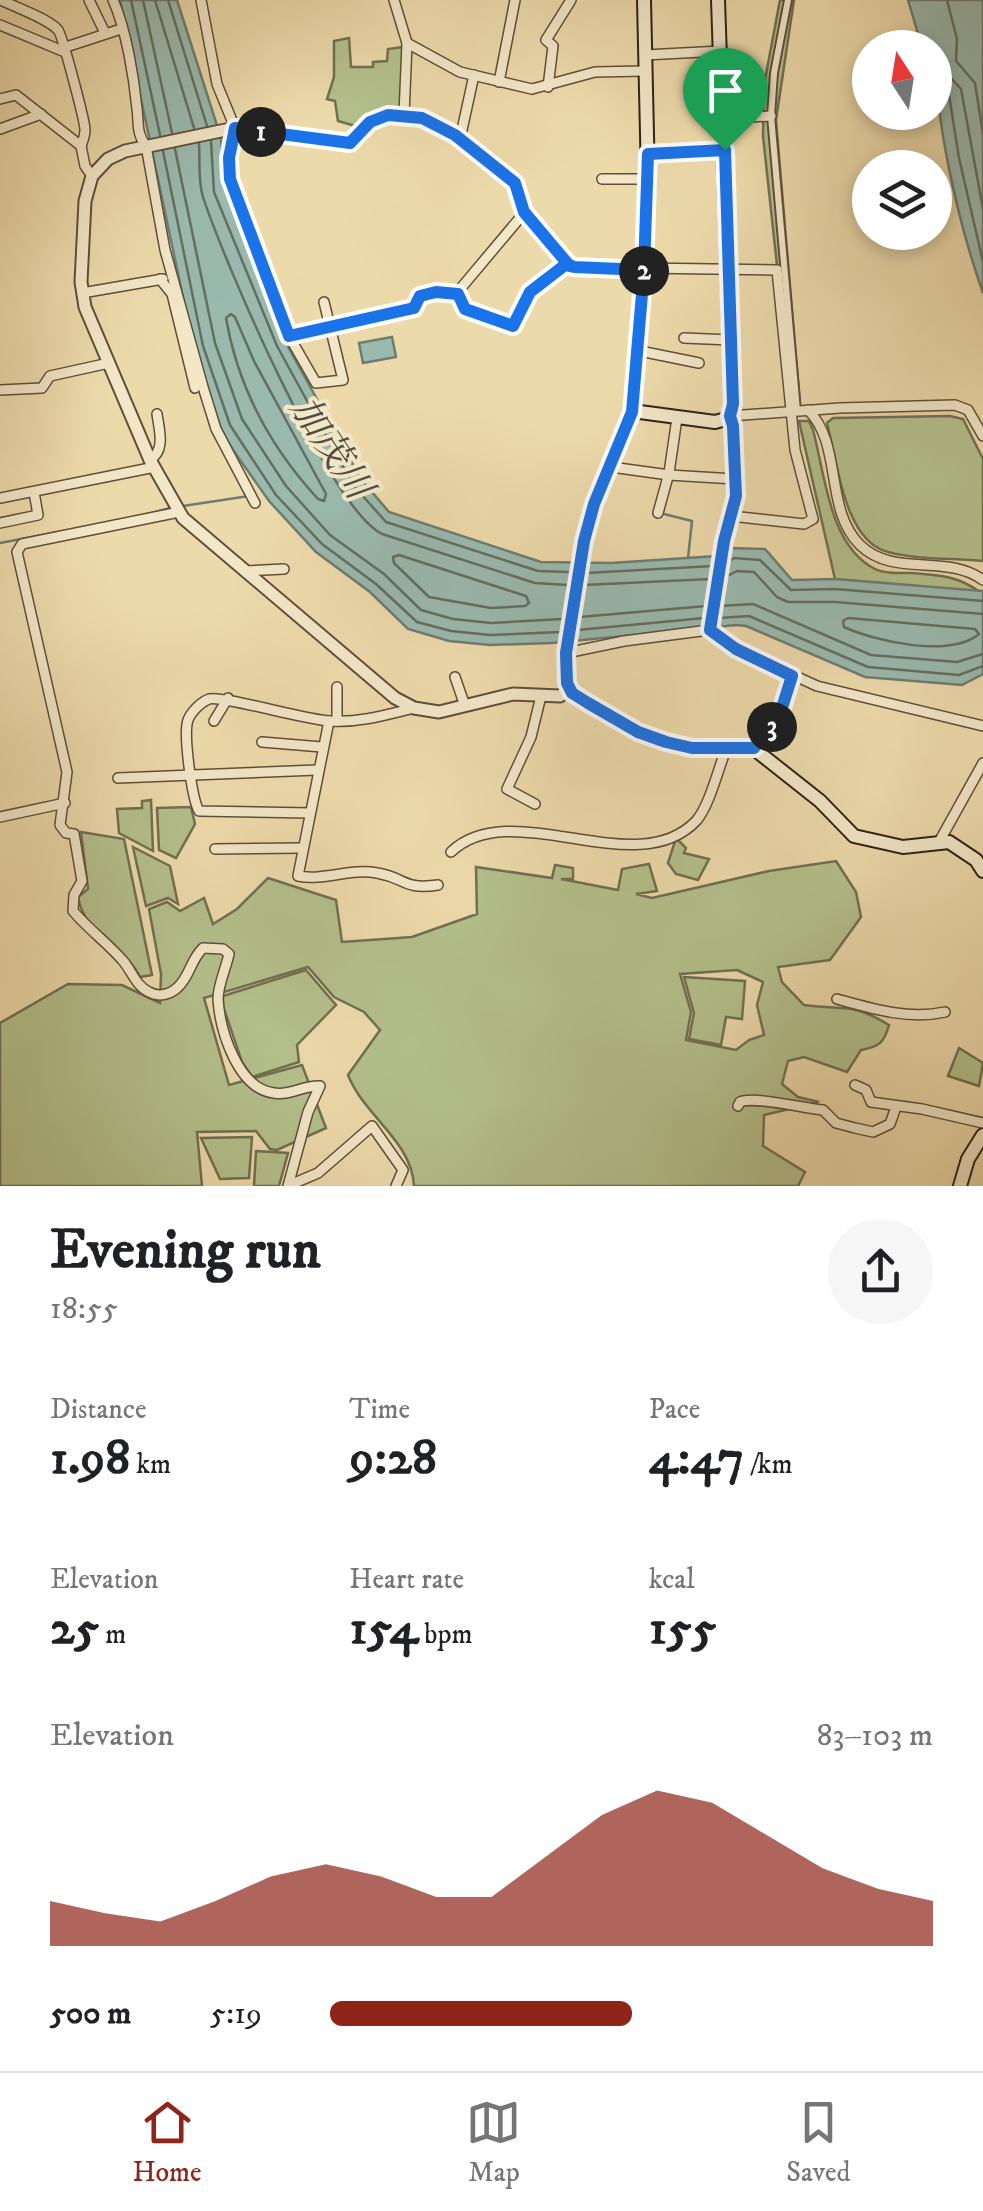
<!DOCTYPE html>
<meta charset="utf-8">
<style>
body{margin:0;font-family:"IM FELL DW Pica","Noto Serif JP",serif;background:#f6f6f6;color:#202124;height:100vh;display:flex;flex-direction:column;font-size:38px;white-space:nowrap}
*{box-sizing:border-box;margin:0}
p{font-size:32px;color:#757577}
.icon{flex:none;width:55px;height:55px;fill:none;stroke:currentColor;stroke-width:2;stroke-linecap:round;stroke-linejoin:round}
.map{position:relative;height:1186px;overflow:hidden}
.details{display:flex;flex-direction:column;background:#fff;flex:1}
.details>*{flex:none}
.needle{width:65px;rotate:348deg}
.buttons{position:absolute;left:852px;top:30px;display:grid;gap:20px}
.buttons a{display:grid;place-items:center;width:100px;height:100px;border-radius:50%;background:#fff;box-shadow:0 5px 15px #0003;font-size:50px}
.pin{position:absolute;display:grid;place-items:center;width:85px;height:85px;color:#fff;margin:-102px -42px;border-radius:50% 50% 50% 0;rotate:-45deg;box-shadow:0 0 10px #0007}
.pin .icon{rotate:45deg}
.km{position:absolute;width:50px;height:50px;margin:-25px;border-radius:50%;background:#222;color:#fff;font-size:28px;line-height:50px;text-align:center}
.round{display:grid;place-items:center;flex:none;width:105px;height:105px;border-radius:52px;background:#f6f6f6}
.head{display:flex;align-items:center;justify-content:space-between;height:170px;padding:0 50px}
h1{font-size:55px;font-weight:700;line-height:75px}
.figures{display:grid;grid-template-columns:repeat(3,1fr);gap:15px;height:170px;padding:10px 50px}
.figures div{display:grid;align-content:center}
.figures b{font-size:50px;font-weight:700}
.figures small{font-size:28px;font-weight:400}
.figures p{font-size:28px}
.chart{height:280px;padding:20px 50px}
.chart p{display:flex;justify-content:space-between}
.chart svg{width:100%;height:180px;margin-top:10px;fill:#8f2418;opacity:.7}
ul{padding:0 50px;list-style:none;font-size:32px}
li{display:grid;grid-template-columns:160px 120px 1fr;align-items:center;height:75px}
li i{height:25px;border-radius:12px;background:#8f2418}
.dock{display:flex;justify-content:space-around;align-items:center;height:140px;border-top:2px solid #e0e0e0;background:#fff;font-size:28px;color:#757577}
.dock a{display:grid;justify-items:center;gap:5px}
.dock .on{color:#8f2418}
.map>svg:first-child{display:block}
.green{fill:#b4c08c;stroke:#707051;stroke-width:2.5;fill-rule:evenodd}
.water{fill:#9abaaf;stroke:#6e7d72;stroke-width:2.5}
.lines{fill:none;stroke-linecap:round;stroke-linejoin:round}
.shore{stroke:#646e62;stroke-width:2.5}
.stream{stroke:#6e7d72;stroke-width:2.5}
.pedestrian-casing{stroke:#5d4f3b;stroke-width:10}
.minor-casing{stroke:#5d4f3b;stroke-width:12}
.tertiary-casing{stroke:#5d4f3b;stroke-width:15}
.secondary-casing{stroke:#2d2116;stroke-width:16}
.pedestrian{stroke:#f3e7c8;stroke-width:6}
.minor{stroke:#f3e7c8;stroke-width:9}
.tertiary{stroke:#f3e7c8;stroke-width:11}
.secondary{stroke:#f3e7c8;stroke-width:12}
.route-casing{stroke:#fff;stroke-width:20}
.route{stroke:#1a73e8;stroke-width:12}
.labels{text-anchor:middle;stroke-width:8;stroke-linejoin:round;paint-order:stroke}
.water-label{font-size:38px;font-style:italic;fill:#4e4f44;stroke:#f3e7c8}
</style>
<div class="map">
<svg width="983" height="1186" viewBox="0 0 983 1186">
<rect width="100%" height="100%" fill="#eddaab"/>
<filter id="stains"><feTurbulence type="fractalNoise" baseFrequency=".002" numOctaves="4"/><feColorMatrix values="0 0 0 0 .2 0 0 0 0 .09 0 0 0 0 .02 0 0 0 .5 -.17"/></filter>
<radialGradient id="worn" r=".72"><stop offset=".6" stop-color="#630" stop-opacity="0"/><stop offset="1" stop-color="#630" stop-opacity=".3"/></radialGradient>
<g class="green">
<polygon points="780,0 794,0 776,120 800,405 792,404 763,136 764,85"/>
<polygon points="349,38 351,67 373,67 373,62 387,61 388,49 403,47 402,106 398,111 374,113 359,127 338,121 335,101 327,99 334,77 334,41"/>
<path d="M950 416 963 419 983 459V561C953 558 918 560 888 552 844 541 837 461 827 423L833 418Z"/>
<path d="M799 421H809L813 430C825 474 829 546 875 569 885 574 901 573 913 573 940 575 958 576 980 592L835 579Z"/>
<polygon points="151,800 153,851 119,833 117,809 142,808 142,801"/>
<polygon points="191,807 195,824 176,858 159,850 157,808"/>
<path d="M81 832 124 839 152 975 140 977C123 943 85 936 78 897L88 889Z"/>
<polygon points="676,838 686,848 684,853 709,859 698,880 676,874 668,863"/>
<polygon points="133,847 170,866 178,904 168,898 146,906"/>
<path d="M836 861 856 892 861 917 830 960 778 967 782 982 804 1005C845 1011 849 1001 889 1025 884 1043 879 1047 861 1050L847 1072 804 1057 788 1061 782 1084 798 1097 819 1102 764 1115 763 1146 805 1172 798 1186H414C412 1141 364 1116 348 1075L380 1030 364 1012 334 997 308 967 204 998 229 1085 302 1065 326 1128 277 1150 270 1149 256 1131 197 1132 202 1186H0V1023L68 984 122 985 160 1003 161 974 149 909 167 902 180 911 204 898 213 924 237 909 268 878 336 900 342 942 412 937 477 914 476 867 552 878 555 865 573 868V879H561L618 890 622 869 649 864 657 891 636 894 652 898 769 871ZM737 970 763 982 757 1005 764 1035 749 1040 736 1050 686 1040 691 1012 680 974Z"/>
<polygon points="306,970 336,1005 297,1045 299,1062 252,1077 242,1062 223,1006 223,996"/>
<polygon points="684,977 745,981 742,1019 726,1017 721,1045 689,1039 694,1013"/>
<polygon points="959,1048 983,1063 979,1086 948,1076"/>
<polygon points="252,1137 249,1178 220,1179 201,1138"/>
<polygon points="256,1151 288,1153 279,1186 254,1186"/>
</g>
<g class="water">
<polygon points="120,0 177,0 221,138 224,188 286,343 361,479 389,512 541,562 611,563 717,556 731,548 765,549 792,580 835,579 983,591 983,674 962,685 865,677 746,626 736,625 552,643 490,645 449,641 408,629 370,592 316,552 269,501 231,447 221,429 194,349"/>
<path d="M908 0H983V293C958 222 935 122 935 48L922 47Z"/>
<polygon points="392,337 396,357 363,363 359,343"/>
</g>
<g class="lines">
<g class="shore">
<polyline points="131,0 160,135"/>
<polyline points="143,0 172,133"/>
<polyline points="155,0 194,128"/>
<polyline points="168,0 207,126"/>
<polyline points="947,0 957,39 956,61 975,83 983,134"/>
<polyline points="935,73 950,77 961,89 983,209"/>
<polyline points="935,86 944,87 949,95 959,158 983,262"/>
<polyline points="211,141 214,192 277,346 353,485 386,522 538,571 568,572"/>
<path d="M199 144C200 161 198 181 203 197 224 261 329 507 382 534L535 583 567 585"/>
<polyline points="175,149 215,343 242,419 286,486 330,535 384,574 421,610 453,619 491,623 562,619"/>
<polyline points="163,151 203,346 230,425 276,495 322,544 376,584 417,622 451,631 490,635 560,632"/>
<path d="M231 314 235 317 254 361 326 494 324 501 318 499C271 448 238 388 226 318Z"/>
<polygon points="399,555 526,596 529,603 525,606 491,608 429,597 394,563 393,557"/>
<polyline points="728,562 734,558 760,560 791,590 835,589 983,601"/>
<polyline points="586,573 713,566"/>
<polyline points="725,577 737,571 754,572 777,597 788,602 835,602 983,614"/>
<polyline points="584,585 711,579"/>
<polyline points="720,606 753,604 871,655 957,662 983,654"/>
<polyline points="580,617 706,606"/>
<polyline points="718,618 749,616 868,667 959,675 983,666"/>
<path d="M848 618 975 629 979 634C950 658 877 642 844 627L843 621Z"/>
<polyline points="578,630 704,618"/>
</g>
<g class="stream">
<polyline points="183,506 249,496"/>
<polyline points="664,514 692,521 688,558"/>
<polyline points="144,515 170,508"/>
<polyline points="0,543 58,532"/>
</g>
<g class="pedestrian-casing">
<polyline id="pedestrian" points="788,0 774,73 771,116 797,411"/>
</g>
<g class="minor-casing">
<g id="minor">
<path d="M1 0C15 7 49 19 58 30 62 34 85 121 85 130 85 136 83 140 81 146"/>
<polyline points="89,0 105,33"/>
<path d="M113 0C126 29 134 77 137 109 139 123 136 133 146 146L165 250 203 387 216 429 255 503"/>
<polyline points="201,0 217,84 235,128 229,158 231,179 289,336 316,383 343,380 324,302"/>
<polyline points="394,0 407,43 404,115 422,118 455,135 506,173 515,183 524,213 568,264 573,267 777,270 795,450 813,519 804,524 731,516"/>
<polyline points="0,25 65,52"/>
<polyline points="407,43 460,72 532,89 595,72 644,71"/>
<polyline points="66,47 121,29"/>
<polyline points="645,55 721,51"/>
<polyline points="499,82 515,0"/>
<polyline points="548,87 553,46 546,40 571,0"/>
<polyline points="0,99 16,95 81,146 85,166 92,176"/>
<polyline points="724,118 771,116"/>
<polyline points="0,129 41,114"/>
<polyline points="460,139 474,75"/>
<polyline points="647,154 725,150"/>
<polyline points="602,179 648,179"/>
<polyline points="524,213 461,288 460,303 465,309 513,325 529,292 568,264"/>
<polyline points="160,279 172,294 195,388"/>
<polyline points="82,293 163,279"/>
<polyline points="289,336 413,308 420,296 437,292 458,294"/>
<polyline points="684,338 731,340"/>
<polyline points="635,350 699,363"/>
<polyline points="0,390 42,388 50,376 109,363"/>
<path d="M808 410C843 444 824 510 860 545 894 578 946 553 983 580"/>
<polyline points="983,436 968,410 955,405 840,408 730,416 733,427 736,496 724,541 709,630 736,649 817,686 983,726"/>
<path d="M150 460C166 450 159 430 157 414"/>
<polyline points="611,467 669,475 735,479"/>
<polyline points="0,498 155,467"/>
<path d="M179 512 22 544 17 552 67 772 60 825 66 833 74 834 82 881 74 895 73 911C89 930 109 944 124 962 132 972 137 987 149 992 159 998 171 994 178 987 190 976 191 959 203 948L223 949 229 954C226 968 218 985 218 999 220 1031 238 1089 274 1093 291 1096 303 1085 320 1086L308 1112 288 1186"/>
<polyline points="658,513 669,473 677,418"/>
<polyline points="0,523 38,515 34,492"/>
<polyline points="246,571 284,569"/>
<polyline points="566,653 624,641 709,630"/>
<polyline points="455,677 465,706"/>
<polyline points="214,721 228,698"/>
<path d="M329 721 298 876C324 881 351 868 377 873 407 878 402 890 438 885"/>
<polyline points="337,721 337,687"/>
<polyline points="262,742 322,747"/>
<polyline points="753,748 780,714 792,676"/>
<polyline points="118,778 317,770"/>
<polyline points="535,804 507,789 531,737 541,696"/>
<path d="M310 813 199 811C192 799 183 734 188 720 191 712 201 702 209 699 220 695 307 720 330 721 359 723 386 715 414 708"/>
<polyline points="0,817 65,803"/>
<polyline points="939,842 983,763"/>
<polyline points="215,849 302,848"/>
<path d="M451 852C512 794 636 884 696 821 709 807 719 767 726 749"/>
<path d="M837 999C873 1009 909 1020 945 1012"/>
<polyline points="855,1085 866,1090 871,1102 922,1109 983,1123"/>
<path d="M738 1106 740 1102C754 1096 803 1108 823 1110L836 1123 855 1128 873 1132 890 1124 896 1107"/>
<polyline points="290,1185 318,1173 372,1126 403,1170 396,1186"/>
</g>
</g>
<g class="tertiary-casing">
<polyline id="tertiary" points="404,115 379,117 350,143 235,128 125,151 108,159 92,176 85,201 81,282 85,307 150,460 183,518 395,698 414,708 439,712 513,694 560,696 569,690"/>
</g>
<g class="secondary-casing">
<g id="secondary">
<polyline points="644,0 648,179 644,270 632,411 594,504 579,560 566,653 569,690 637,732 665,743 692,748 753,748 820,801 854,836 903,847 949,842 976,860 983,871"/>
<polyline points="632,411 715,422 726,419 732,412 718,0"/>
<polyline points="960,1186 968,1159 983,1135"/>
</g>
</g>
<use href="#pedestrian" class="pedestrian"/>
<use href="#minor" class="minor"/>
<use href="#tertiary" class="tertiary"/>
<use href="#secondary" class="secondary"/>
</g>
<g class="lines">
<g class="route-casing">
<polyline id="route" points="725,150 648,154 644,270 574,267 568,264 524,212 515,183 455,135 422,118 388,115 370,122 350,143 235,128 229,158 230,179 289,336 414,308 420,296 436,292 458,294 465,309 513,326 530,292 565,265 574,267 644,270 632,412 594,504 584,541 566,653 567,683 572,693 588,703 638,732 666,742 692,748 754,748 780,714 792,676 736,649 710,630 724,541 736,496 733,426 730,416 733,404 725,150"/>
</g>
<use href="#route" class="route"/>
</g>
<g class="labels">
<g class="water-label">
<text transform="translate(332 447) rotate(56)" y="13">加茂川</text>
</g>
</g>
<rect width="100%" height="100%" filter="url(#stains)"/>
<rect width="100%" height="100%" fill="url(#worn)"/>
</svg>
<div class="buttons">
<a><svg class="needle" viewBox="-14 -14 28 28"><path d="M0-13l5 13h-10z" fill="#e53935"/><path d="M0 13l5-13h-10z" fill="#757577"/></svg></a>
<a><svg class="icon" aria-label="layers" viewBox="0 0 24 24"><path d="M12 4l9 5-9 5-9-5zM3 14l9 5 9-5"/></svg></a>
</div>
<div class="pin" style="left:725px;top:150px;background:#1e9e55"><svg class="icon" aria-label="arrive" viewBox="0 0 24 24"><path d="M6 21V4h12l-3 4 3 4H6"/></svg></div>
<b class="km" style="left:261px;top:132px">1</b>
<b class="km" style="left:644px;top:271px">2</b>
<b class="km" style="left:772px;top:727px">3</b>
</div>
<section class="details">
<div class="head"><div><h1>Evening run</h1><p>18:55</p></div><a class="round"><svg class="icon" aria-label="share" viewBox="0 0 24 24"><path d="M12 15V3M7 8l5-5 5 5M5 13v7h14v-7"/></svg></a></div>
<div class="figures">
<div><p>Distance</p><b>1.98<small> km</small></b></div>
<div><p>Time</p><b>9:28</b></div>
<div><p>Pace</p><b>4:47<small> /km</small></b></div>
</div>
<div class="figures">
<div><p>Elevation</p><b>25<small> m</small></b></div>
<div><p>Heart rate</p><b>154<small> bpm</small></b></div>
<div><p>kcal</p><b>155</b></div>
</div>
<div class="chart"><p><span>Elevation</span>83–103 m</p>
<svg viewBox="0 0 160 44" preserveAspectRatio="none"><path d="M0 44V33L10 36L20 38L30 33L40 27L50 24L60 27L70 32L80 32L90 22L100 12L110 6L120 9L130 17L140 25L150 30L160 33V44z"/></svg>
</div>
<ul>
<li><b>500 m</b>5:19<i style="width:50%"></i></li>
</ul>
</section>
<nav class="dock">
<a class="on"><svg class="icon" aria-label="home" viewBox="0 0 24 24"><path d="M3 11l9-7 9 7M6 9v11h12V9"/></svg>Home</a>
<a><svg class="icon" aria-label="map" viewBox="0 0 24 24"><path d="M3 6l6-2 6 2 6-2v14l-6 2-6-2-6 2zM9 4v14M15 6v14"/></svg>Map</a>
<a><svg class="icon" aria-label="saved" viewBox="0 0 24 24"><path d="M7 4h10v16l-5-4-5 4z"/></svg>Saved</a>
</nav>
